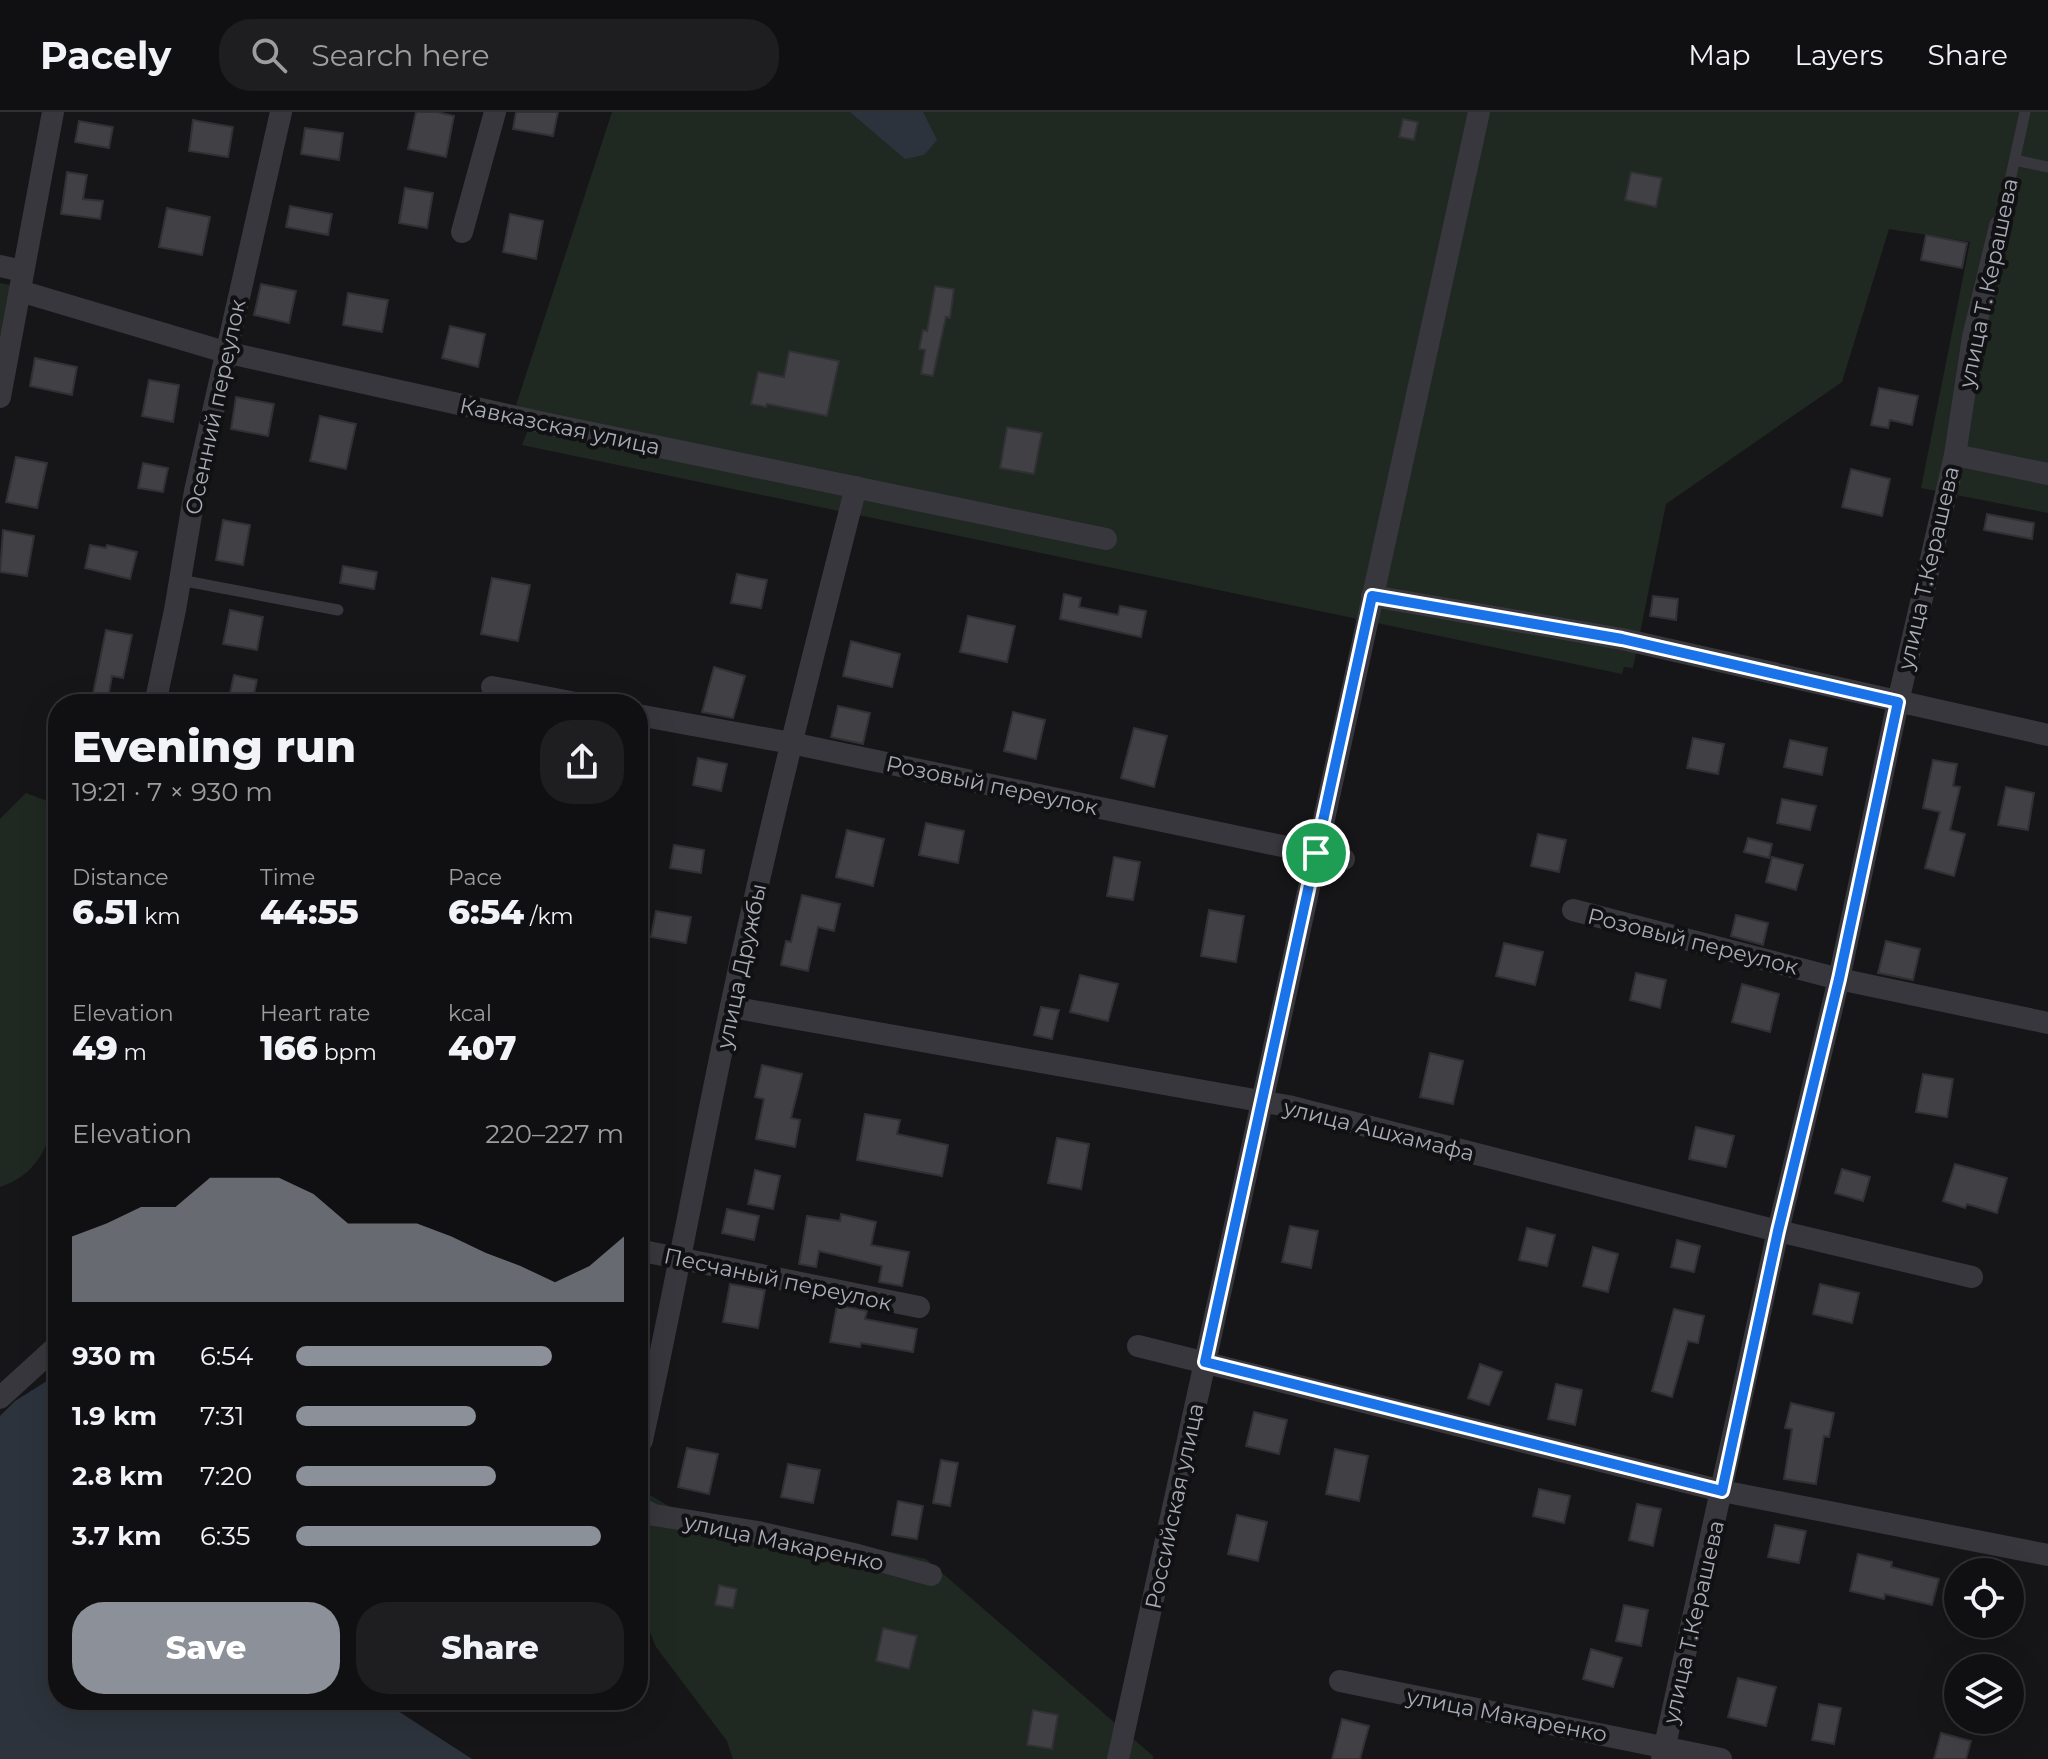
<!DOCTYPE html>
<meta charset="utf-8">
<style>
body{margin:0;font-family:Montserrat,sans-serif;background:#1e1e20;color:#f1f3f6;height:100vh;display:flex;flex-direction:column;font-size:30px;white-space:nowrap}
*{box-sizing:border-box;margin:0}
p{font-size:26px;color:#9c9d9f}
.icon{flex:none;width:44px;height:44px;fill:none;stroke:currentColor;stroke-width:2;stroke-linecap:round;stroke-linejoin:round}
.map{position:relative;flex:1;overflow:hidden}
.side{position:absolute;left:48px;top:582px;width:600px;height:1016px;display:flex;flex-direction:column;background:#101012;border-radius:32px;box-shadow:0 8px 32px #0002,0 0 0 2px #303032}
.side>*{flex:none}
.fabs{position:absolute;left:1944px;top:1446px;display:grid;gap:16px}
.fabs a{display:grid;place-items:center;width:80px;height:80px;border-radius:50%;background:#101012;box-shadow:0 8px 32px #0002,0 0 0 2px #303032;font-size:40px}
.pin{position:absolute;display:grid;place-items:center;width:68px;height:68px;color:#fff;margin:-34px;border:4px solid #fff;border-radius:50%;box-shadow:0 2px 8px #0007}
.round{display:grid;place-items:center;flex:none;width:84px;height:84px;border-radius:32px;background:#1e1e20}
.head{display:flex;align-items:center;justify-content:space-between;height:136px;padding:0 24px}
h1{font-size:44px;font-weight:800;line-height:60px}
.figures{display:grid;grid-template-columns:repeat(3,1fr);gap:12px;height:136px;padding:8px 24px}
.figures div{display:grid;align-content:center}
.figures b{font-size:34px;font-weight:800}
.figures small{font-size:22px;font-weight:400}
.figures p{font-size:22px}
.chart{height:224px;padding:16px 24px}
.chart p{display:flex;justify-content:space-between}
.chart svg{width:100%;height:144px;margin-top:8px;fill:#8c9099;opacity:.7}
.cta{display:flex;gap:16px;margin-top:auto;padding:16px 24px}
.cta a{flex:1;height:92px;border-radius:32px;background:#8c9099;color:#fff;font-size:32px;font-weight:800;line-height:92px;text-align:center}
.cta a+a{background:#1e1e20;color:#f1f3f6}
ul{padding:0 24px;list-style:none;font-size:26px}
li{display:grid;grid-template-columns:128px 96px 1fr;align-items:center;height:60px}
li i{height:20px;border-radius:10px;background:#8c9099}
header{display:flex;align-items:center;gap:48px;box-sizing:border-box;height:112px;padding:0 40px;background:#101012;border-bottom:2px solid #303032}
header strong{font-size:38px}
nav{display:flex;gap:44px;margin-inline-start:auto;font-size:28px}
.search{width:560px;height:72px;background:#1e1e20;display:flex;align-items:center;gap:20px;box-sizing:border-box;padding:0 28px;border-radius:32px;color:#9c9d9f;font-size:30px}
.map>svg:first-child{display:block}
.green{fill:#202822}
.water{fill:#2c333c}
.building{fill:#404045;stroke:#313034;stroke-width:2}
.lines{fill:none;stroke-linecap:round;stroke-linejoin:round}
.lane{stroke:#37373d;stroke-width:11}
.street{stroke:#37373d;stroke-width:22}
.route-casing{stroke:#fff;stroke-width:16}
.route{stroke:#1a73e8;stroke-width:10}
.labels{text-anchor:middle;stroke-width:8;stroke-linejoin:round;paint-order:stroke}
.street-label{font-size:22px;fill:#a8abb8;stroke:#111113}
</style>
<header>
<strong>Pacely</strong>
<div class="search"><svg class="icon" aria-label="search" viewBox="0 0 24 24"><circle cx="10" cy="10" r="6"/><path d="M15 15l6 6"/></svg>Search here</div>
<nav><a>Map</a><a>Layers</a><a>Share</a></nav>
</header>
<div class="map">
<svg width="2048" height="1647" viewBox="0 0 2048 1647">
<rect width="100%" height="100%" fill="#161618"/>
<g class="green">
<polygon points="612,0 2048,0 2048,401 1921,376 1970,130 1889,117 1842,270 1666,392 1633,556 1624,555 1622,562 522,333 535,300 516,293"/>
<polygon points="0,171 10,173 0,224"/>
<path d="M26 681 58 693V1008C44 1039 36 1063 0 1075V707Z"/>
<polygon points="638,1376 672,1396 926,1447 1153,1644 1153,1647 733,1647 727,1629 656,1535 638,1490"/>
</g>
<g class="water">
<polygon points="850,0 923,0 937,28 924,43 905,47"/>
<polygon points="58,1262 58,1588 381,1588 472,1647 0,1647 0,1304 15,1289"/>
</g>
<g class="building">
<polygon points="416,0 437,0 454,4 446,45 408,37"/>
<polygon points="516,0 558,0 553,24 513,17"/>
<polygon points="1403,7 1418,10 1414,28 1399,25"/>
<polygon points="193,8 233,15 228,45 189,39"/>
<polygon points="79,9 113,15 109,36 75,30"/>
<polygon points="305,16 343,21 339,48 301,42"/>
<polygon points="67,60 87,63 83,87 103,89 100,107 61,102"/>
<polygon points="1631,60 1662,66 1656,95 1625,88"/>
<polygon points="405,76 433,81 427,116 399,111"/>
<polygon points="290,94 332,102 328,123 286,115"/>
<polygon points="167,96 210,105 202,143 159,135"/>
<polygon points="510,102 543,109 536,147 503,140"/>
<polygon points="1926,123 1967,131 1962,156 1921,148"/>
<polygon points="261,172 296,179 289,211 254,203"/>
<polygon points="935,174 954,177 950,206 946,205 933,264 921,262 925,238 919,237 923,218 927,219"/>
<polygon points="348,181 388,188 382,220 343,213"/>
<polygon points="450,214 485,222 478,255 442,246"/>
<polygon points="789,239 839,249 827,304 767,292 766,295 751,292 758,260 784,265"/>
<polygon points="35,246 77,255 72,283 30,274"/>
<polygon points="149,268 179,273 173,310 142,304"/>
<polygon points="1879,276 1918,284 1912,313 1890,308 1888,316 1871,313"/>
<polygon points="236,285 274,292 268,324 231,317"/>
<polygon points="320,304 356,312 346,357 310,349"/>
<polygon points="1007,315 1042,321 1034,362 1000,356"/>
<polygon points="16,345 47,351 37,396 6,390"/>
<polygon points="143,351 168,356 163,380 138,376"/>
<polygon points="1851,357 1890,367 1882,404 1842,395"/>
<polygon points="1987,402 2034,411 2032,427 1984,418"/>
<polygon points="223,408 250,413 243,453 216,448"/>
<polygon points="3,418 34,424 27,464 0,460"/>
<polygon points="90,433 106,436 107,433 137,440 130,467 85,456"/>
<polygon points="343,454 377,460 374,477 340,471"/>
<polygon points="737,462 767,468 761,496 731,491"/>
<polygon points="492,466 530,473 518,529 481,522"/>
<polygon points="1064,482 1081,486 1079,495 1118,503 1120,494 1146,499 1141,525 1060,507"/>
<polygon points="1653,484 1678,487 1676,508 1650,504"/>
<polygon points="230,498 263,505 257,538 223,532"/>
<polygon points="968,504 1015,514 1007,550 960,540"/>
<polygon points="106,518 132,523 123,566 112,564 107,592 91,592"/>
<polygon points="851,529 900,542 892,575 843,564"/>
<polygon points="714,555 745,564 733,606 702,600"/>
<polygon points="234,563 257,568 252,592 228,590"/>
<polygon points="838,594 870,601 863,632 831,625"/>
<polygon points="1013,600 1045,608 1036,647 1004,639"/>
<polygon points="1134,616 1167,624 1154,675 1121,666"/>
<polygon points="1693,626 1724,632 1718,662 1687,656"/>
<polygon points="1790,628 1827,636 1822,663 1784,655"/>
<polygon points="698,646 727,652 721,679 693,673"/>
<polygon points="1933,648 1957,652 1953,674 1960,675 1950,718 1965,722 1954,764 1925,756 1940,700 1923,696"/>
<polygon points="2006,675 2034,681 2028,718 1998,713"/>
<polygon points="1782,687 1816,694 1810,718 1777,711"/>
<polygon points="926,711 964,719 958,751 919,743"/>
<polygon points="847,718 884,727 873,774 836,765"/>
<polygon points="1538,722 1566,728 1559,760 1531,754"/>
<polygon points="1748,726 1772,732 1769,746 1744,740"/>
<polygon points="674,733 704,738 701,761 670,756"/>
<polygon points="1114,745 1140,750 1133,788 1107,784"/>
<polygon points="1772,745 1803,753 1796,778 1766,770"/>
<polygon points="802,783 840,792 834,819 818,815 808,859 781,853 786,829 791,830"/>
<polygon points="1209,798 1244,804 1236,850 1201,844"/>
<polygon points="656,799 691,805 686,831 651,825"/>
<polygon points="1736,803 1768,811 1763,833 1731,824"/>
<polygon points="1886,829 1920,837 1913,868 1878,861"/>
<polygon points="1504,831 1543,840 1535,873 1496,864"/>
<polygon points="1636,861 1666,868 1660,896 1630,888"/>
<polygon points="1080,863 1118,872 1108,909 1070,900"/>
<polygon points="1742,872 1779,882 1770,920 1732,910"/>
<polygon points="1041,895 1059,898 1052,927 1034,923"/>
<polygon points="1430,941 1463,949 1453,992 1420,985"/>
<polygon points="762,953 802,962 791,1006 800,1008 795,1035 756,1027 764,987 755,985"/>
<polygon points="1923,962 1953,967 1947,1005 1916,1000"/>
<polygon points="865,1002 900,1008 897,1022 948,1033 942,1064 857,1048"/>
<polygon points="1696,1015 1734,1024 1726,1055 1689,1047"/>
<polygon points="1057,1026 1089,1032 1081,1077 1048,1071"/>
<polygon points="1955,1052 2007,1066 1997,1101 1967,1092 1965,1096 1943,1089"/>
<polygon points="1842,1057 1870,1065 1863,1089 1835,1081"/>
<polygon points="755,1058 780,1064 773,1097 748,1092"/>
<polygon points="727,1097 759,1104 754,1128 722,1121"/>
<polygon points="841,1102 876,1110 871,1133 909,1140 902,1174 879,1170 882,1154 819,1139 816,1155 799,1152 807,1104 840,1109"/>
<polygon points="1290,1114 1318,1119 1311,1156 1282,1150"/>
<polygon points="1527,1116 1555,1123 1547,1154 1519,1148"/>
<polygon points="1677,1128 1700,1134 1694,1160 1671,1155"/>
<polygon points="1593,1135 1618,1142 1608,1180 1583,1174"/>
<polygon points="730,1172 765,1178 758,1216 723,1210"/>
<polygon points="1820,1172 1859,1181 1852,1211 1813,1202"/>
<polygon points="837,1193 867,1199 865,1207 917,1217 913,1240 861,1231 860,1235 830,1230"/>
<polygon points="1674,1197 1704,1204 1698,1231 1688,1229 1672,1285 1652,1279"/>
<polygon points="1480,1252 1502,1260 1489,1293 1468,1286"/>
<polygon points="1556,1272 1582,1278 1575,1313 1548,1307"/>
<polygon points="1791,1291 1834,1301 1829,1325 1824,1324 1816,1372 1784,1367 1792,1317 1785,1316"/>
<polygon points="1254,1300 1287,1308 1279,1342 1246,1334"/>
<polygon points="687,1336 718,1342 709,1382 678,1375"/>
<polygon points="1335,1337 1368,1344 1359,1389 1326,1382"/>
<polygon points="941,1348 958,1351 950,1394 933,1391"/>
<polygon points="788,1352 820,1358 813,1391 781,1385"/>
<polygon points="1539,1377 1570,1384 1564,1411 1533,1404"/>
<polygon points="898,1389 923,1394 917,1427 892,1423"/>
<polygon points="1637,1392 1661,1397 1653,1434 1629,1428"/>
<polygon points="1237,1403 1267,1410 1258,1449 1228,1442"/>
<polygon points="1775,1413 1806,1419 1799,1451 1768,1445"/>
<polygon points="1858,1442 1892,1450 1891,1455 1939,1467 1932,1493 1885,1482 1884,1487 1850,1479"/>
<polygon points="719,1473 737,1477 733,1496 715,1493"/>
<polygon points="1624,1493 1648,1498 1641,1534 1616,1529"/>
<polygon points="883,1516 917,1524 909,1557 876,1549"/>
<polygon points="1591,1537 1622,1546 1613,1575 1583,1567"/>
<polygon points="1738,1566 1776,1575 1766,1614 1728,1605"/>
<polygon points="1819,1592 1841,1596 1834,1632 1812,1628"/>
<polygon points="1033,1598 1058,1603 1052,1637 1027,1633"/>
<polygon points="1342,1607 1369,1614 1360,1647 1332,1647"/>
<polygon points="1941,1621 1971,1629 1966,1647 1934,1647"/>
</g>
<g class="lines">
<g class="lane">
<polyline points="2015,48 2048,55"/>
<polyline points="2000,114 2025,0"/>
<polyline points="180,468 338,498"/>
</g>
<g class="street">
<polyline points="462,120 495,0"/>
<polyline points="0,154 22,159"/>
<polyline points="20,179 225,240 553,313 1106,427"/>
<polyline points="0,285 53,0"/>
<polyline points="1955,343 2048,362"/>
<polyline points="1372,484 1622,527 2048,623"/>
<polyline points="492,575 581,592"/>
<polyline points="155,592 175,498 195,379 281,0"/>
<polyline points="638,603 791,631 1344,747"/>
<polyline points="1573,798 1839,867 2048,911"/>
<polyline points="731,895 1288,994 1778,1119 1972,1165"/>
<polyline points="638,1138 919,1195"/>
<polyline points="1138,1234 1722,1379 2048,1443"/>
<polyline points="0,1286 58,1233"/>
<path d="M638 1336 642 1328C674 1184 700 1039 731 894 768 720 812 547 856 375"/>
<polyline points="638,1395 654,1403 758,1420 858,1443 931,1463"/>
<polyline points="1340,1569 1721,1647"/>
<polyline points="1118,1647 1479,0"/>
<polyline points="1662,1647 1778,1119 1839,867 1898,590 1955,343 1973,225 2000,114"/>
</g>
</g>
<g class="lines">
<g class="route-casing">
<polygon id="route" points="1372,484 1622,527 1898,590 1839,867 1778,1119 1722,1379 1205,1250"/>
</g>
<use href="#route" class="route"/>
</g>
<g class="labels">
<g class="street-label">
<text transform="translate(1988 171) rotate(-78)" y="8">улица Т. Керашева</text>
<text transform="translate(215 295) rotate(-78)" y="8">Осенний переулок</text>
<text transform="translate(560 314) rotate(12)" y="8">Кавказcкая улица</text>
<text transform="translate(1928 456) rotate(-77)" y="8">улица Т.Керашева</text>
<text transform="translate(992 673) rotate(12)" y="8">Розовый переулок</text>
<text transform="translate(1693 829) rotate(14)" y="8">Розовый переулок</text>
<text transform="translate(741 854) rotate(-78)" y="8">улица Дружбы</text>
<text transform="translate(1379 1018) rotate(14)" y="8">улица Ашхамафа</text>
<text transform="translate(778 1167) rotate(12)" y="8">Песчаный переулок</text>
<text transform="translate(1174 1394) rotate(-78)" y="8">Российская улица</text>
<text transform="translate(784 1430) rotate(12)" y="8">улица Макаренко</text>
<text transform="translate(1693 1510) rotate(-77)" y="8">улица Т.Керашева</text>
<text transform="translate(1507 1603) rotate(11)" y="8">улица Макаренко</text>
</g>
</g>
</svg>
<div class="fabs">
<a><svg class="icon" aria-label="locate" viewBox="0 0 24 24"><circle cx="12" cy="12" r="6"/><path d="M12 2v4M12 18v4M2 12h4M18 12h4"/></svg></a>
<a><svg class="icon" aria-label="layers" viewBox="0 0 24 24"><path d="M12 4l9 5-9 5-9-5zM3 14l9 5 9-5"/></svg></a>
</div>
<div class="pin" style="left:1316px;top:741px;background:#1e9e55"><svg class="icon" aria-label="arrive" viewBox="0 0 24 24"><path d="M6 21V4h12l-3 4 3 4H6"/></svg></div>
<section class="side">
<div class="head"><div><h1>Evening run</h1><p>19:21 · 7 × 930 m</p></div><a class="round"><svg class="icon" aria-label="share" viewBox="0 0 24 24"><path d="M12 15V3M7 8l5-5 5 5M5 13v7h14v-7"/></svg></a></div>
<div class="figures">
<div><p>Distance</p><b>6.51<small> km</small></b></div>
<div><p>Time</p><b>44:55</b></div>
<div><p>Pace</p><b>6:54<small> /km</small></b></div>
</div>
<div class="figures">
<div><p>Elevation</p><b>49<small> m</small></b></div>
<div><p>Heart rate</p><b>166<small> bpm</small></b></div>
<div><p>kcal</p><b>407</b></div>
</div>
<div class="chart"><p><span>Elevation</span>220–227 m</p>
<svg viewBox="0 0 160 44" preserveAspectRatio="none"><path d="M0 44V24L10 20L20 15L30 15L40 6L50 6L60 6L70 11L80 20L90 20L100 20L110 24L120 29L130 33L140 38L150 33L160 24V44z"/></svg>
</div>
<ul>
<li><b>930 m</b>6:54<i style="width:78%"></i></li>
<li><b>1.9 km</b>7:31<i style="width:55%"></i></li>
<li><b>2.8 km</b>7:20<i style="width:61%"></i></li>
<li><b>3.7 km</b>6:35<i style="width:93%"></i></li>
</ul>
<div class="cta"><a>Save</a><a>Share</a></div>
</section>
</div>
